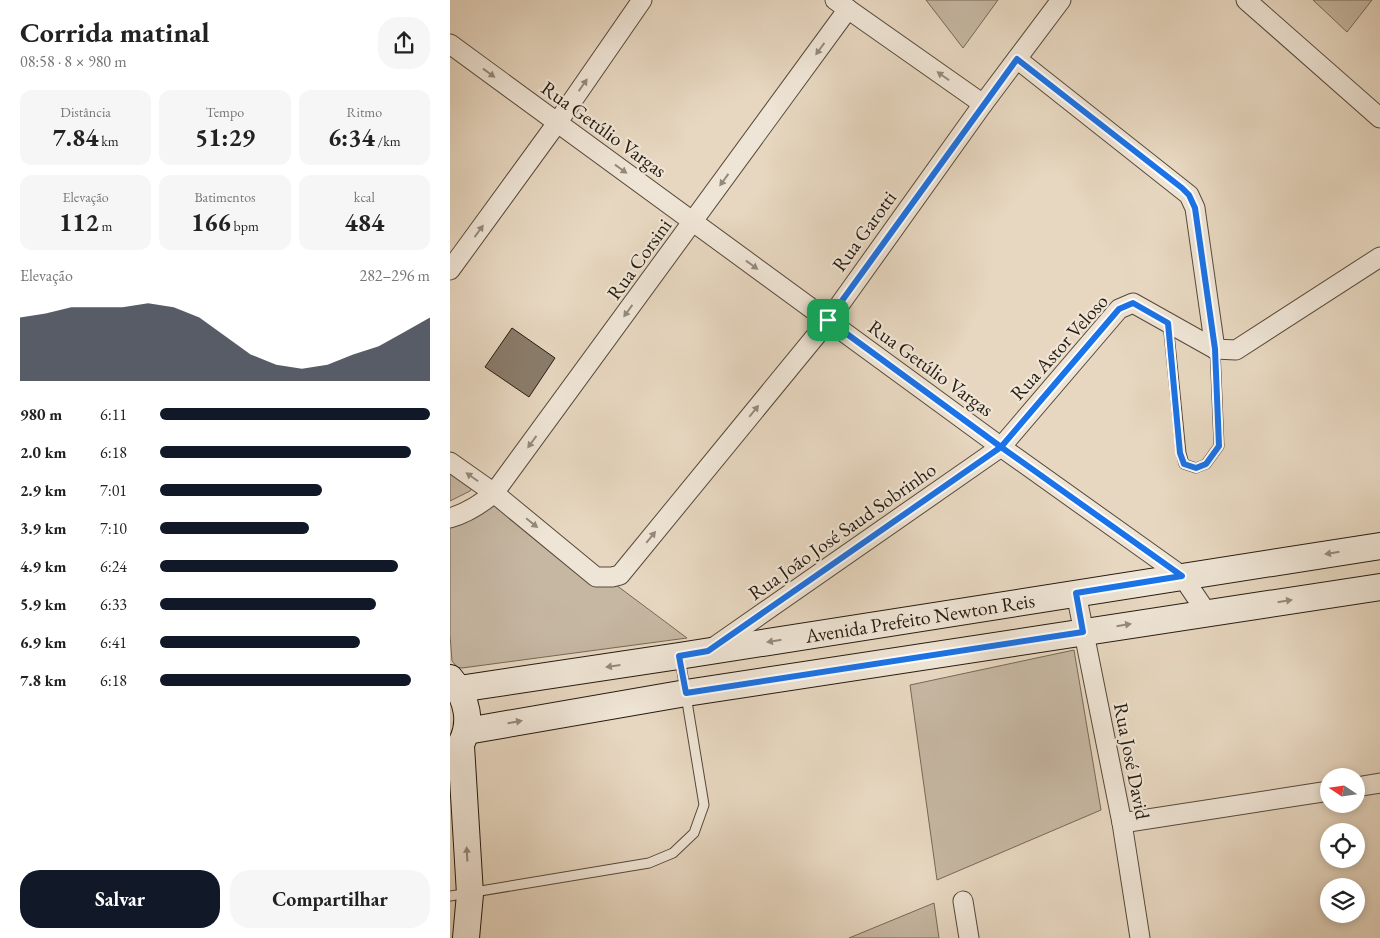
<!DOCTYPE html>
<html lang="pt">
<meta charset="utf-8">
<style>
body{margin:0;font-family:"EB Garamond",serif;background:#f6f6f6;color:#222;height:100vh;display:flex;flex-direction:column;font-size:19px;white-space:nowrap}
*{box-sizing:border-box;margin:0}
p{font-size:16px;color:#767676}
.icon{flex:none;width:28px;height:28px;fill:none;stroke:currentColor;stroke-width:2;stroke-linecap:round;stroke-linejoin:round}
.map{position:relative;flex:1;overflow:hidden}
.drawer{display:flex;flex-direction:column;background:#fff;width:450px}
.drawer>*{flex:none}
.needle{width:32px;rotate:283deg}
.buttons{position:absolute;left:870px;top:768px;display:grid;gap:10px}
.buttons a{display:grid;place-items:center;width:45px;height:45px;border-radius:50%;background:#fff;box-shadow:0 2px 8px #0003;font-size:25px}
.pin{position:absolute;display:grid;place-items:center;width:42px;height:42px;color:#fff;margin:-21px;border-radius:10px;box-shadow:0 2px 8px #0006}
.round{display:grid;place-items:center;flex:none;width:52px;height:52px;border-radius:20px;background:#f6f6f6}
.summary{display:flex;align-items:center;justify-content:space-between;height:85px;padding:0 20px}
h1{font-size:28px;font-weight:700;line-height:38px}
.stats{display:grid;grid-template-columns:repeat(3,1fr);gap:8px;height:85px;padding:5px 20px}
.stats div{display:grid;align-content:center;border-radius:12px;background:#f6f6f6;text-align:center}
.stats b{font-size:25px;font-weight:700}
.stats small{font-size:14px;font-weight:400}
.stats p{font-size:14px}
.chart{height:140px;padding:10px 20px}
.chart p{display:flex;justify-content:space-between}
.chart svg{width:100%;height:90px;margin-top:5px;fill:#111827;opacity:.7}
.action{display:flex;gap:10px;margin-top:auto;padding:10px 20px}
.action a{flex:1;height:58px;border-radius:20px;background:#111827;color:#fff;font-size:20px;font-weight:700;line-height:58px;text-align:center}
.action a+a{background:#f6f6f6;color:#222}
ul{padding:0 20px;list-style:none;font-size:16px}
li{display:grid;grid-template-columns:80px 60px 1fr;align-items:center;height:38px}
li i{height:12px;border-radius:6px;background:#111827}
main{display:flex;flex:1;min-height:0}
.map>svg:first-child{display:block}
.green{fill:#c6b7a2;stroke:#766858}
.building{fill:#8a7c6b;stroke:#251a0f}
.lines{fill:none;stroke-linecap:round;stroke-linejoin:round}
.lane-casing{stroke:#56493b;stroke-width:11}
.street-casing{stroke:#56493b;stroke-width:21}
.secondary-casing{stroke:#251a0f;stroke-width:28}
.lane{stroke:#efe5d6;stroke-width:9}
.street{stroke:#efe5d6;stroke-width:19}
.secondary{stroke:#efe5d6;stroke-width:26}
.oneway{fill:#948a7c}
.route-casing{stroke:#fff;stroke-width:10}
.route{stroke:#1a73e8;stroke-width:6}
.labels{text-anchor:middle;stroke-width:4.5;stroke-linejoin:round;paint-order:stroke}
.street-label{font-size:20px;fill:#251a0f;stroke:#efe5d6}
</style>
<main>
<section class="drawer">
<div class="summary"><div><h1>Corrida matinal</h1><p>08:58 · 8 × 980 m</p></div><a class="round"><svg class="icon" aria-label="share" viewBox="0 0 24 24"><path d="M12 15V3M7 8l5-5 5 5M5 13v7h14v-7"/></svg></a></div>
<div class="stats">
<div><p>Distância</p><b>7.84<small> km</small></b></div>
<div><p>Tempo</p><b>51:29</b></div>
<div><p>Ritmo</p><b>6:34<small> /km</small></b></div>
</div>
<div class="stats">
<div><p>Elevação</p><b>112<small> m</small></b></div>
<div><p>Batimentos</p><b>166<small> bpm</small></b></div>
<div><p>kcal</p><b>484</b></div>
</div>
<div class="chart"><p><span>Elevação</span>282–296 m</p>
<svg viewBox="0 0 160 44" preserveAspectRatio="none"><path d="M0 44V13L10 11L20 8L30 8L40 8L50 6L60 8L70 13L80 22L90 31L100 36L110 38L120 36L130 31L140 27L150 20L160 13V44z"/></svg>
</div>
<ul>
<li><b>980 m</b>6:11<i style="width:100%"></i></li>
<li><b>2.0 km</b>6:18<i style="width:93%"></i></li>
<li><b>2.9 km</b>7:01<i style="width:60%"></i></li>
<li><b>3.9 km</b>7:10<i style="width:55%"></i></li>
<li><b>4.9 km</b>6:24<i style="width:88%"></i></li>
<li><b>5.9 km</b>6:33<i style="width:80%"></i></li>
<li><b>6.9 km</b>6:41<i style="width:74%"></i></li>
<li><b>7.8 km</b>6:18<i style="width:93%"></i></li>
</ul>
<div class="action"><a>Salvar</a><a>Compartilhar</a></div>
</section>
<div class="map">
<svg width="930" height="938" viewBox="0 0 930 938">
<rect width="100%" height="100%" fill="#e7d7c0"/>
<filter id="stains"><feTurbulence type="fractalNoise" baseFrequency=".004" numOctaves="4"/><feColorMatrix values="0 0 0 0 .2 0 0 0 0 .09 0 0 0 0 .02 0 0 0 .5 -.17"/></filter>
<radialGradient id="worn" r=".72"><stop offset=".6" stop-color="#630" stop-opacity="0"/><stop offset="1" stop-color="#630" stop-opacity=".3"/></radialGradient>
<g class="green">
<polygon points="476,0 548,0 513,48"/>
<polygon points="863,0 922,0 897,32"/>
<polygon points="0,463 23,487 20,491 0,501"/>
<polygon points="51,499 237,638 12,668 7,667 2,661 0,635 0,521"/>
<polygon points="624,650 651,810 487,880 460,685"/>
<polygon points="484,903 489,938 399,938"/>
</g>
<polygon class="building" points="62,328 105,358 79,397 35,367"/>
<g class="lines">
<g class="lane-casing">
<g id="lane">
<polyline points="718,323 731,453 734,464 746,468 756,464 769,446 765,349"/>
<polyline points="0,896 199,863 223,853 244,833 254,805 230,659"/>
</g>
</g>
<g class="street-casing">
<g id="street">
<polyline points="385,0 533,104"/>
<polyline points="796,0 930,118"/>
<polyline points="0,44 551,447 732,576 757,613"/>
<polyline points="567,59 739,195 745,208 765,349"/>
<polyline points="0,270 107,123 192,0"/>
<polyline points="0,462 44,493 146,577 162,577 170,575 378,321 533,104 611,0"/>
<path d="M0 518C17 513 31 504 44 493L398 9"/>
<polyline points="626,593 672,823 690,938"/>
<polyline points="261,649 551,447 669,309 683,303 765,349 786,350 930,257"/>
<polyline points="906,787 930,783"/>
<polyline points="672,823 879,791"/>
<polyline points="513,901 519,938"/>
</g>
</g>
<g class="secondary-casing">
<g id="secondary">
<path d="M0 678C17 697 24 724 9 747"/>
<polyline points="9,689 229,656 930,546"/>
<polyline points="17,731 236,693 930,587"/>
<polyline points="11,746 20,894 16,938"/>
</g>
</g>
<use href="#lane" class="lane"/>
<use href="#street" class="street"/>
<use href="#secondary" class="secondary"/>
</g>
<defs><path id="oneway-solid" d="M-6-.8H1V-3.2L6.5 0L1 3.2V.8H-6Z" transform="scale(1.25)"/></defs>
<g class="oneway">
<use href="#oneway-solid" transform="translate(370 49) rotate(126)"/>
<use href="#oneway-solid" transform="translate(39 73) rotate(36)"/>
<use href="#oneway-solid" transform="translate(493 76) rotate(-145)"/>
<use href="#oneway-solid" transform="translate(133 85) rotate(-55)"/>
<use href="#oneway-solid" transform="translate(171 169) rotate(36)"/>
<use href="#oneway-solid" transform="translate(274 180) rotate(126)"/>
<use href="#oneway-solid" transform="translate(29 231) rotate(-54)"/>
<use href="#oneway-solid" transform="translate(302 265) rotate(36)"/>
<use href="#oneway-solid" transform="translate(178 311) rotate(126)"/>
<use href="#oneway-solid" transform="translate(304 411) rotate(-51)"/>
<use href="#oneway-solid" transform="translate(82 442) rotate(126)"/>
<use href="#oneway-solid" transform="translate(22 477) rotate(-145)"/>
<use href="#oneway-solid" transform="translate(82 523) rotate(39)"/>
<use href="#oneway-solid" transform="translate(201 537) rotate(-51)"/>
<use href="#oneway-solid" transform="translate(882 553) rotate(171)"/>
<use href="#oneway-solid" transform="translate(835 601) rotate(-9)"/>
<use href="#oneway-solid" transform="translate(674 625) rotate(-9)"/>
<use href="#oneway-solid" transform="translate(324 641) rotate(171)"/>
<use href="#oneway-solid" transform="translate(163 666) rotate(172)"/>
<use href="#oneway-solid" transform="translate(65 722) rotate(-10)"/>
<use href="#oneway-solid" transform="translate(17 854) rotate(-93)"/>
</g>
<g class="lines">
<g class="route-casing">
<polyline id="route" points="378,320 551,447 258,651 229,656 236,693 633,632 626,593 732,576 551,447 669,309 683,303 718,323 730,453 734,464 746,468 756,464 769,446 765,349 745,208 739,195 732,188 567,59 378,320"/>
</g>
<use href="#route" class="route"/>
</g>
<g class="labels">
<g class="street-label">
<text transform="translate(154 129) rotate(36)" y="7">Rua Getúlio Vargas</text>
<text transform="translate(414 231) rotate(-54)" y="7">Rua Garotti</text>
<text transform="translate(189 259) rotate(-54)" y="7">Rua Corsini</text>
<text transform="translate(609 347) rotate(-48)" y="7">Rua Astor Veloso</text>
<text transform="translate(481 368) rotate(36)" y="7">Rua Getúlio Vargas</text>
<text transform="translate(392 531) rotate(-35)" y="7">Rua João José Saud Sobrinho</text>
<text transform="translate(470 618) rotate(-9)" y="7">Avenida Prefeito Newton Reis</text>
<text transform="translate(682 761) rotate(79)" y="7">Rua José David</text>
</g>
</g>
<rect width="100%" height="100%" filter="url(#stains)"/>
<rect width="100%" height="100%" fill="url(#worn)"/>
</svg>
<div class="buttons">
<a><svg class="needle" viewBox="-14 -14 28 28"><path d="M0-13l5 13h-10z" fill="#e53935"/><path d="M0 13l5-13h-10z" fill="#767676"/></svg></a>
<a><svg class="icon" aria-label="locate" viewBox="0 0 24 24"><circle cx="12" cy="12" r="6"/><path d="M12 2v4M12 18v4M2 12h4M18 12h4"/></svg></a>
<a><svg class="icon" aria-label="layers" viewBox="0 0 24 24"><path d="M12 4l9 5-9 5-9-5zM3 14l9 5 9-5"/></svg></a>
</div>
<div class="pin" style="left:378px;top:320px;background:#1e9e55"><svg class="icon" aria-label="arrive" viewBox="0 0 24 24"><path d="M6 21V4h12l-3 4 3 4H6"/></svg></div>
</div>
</main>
